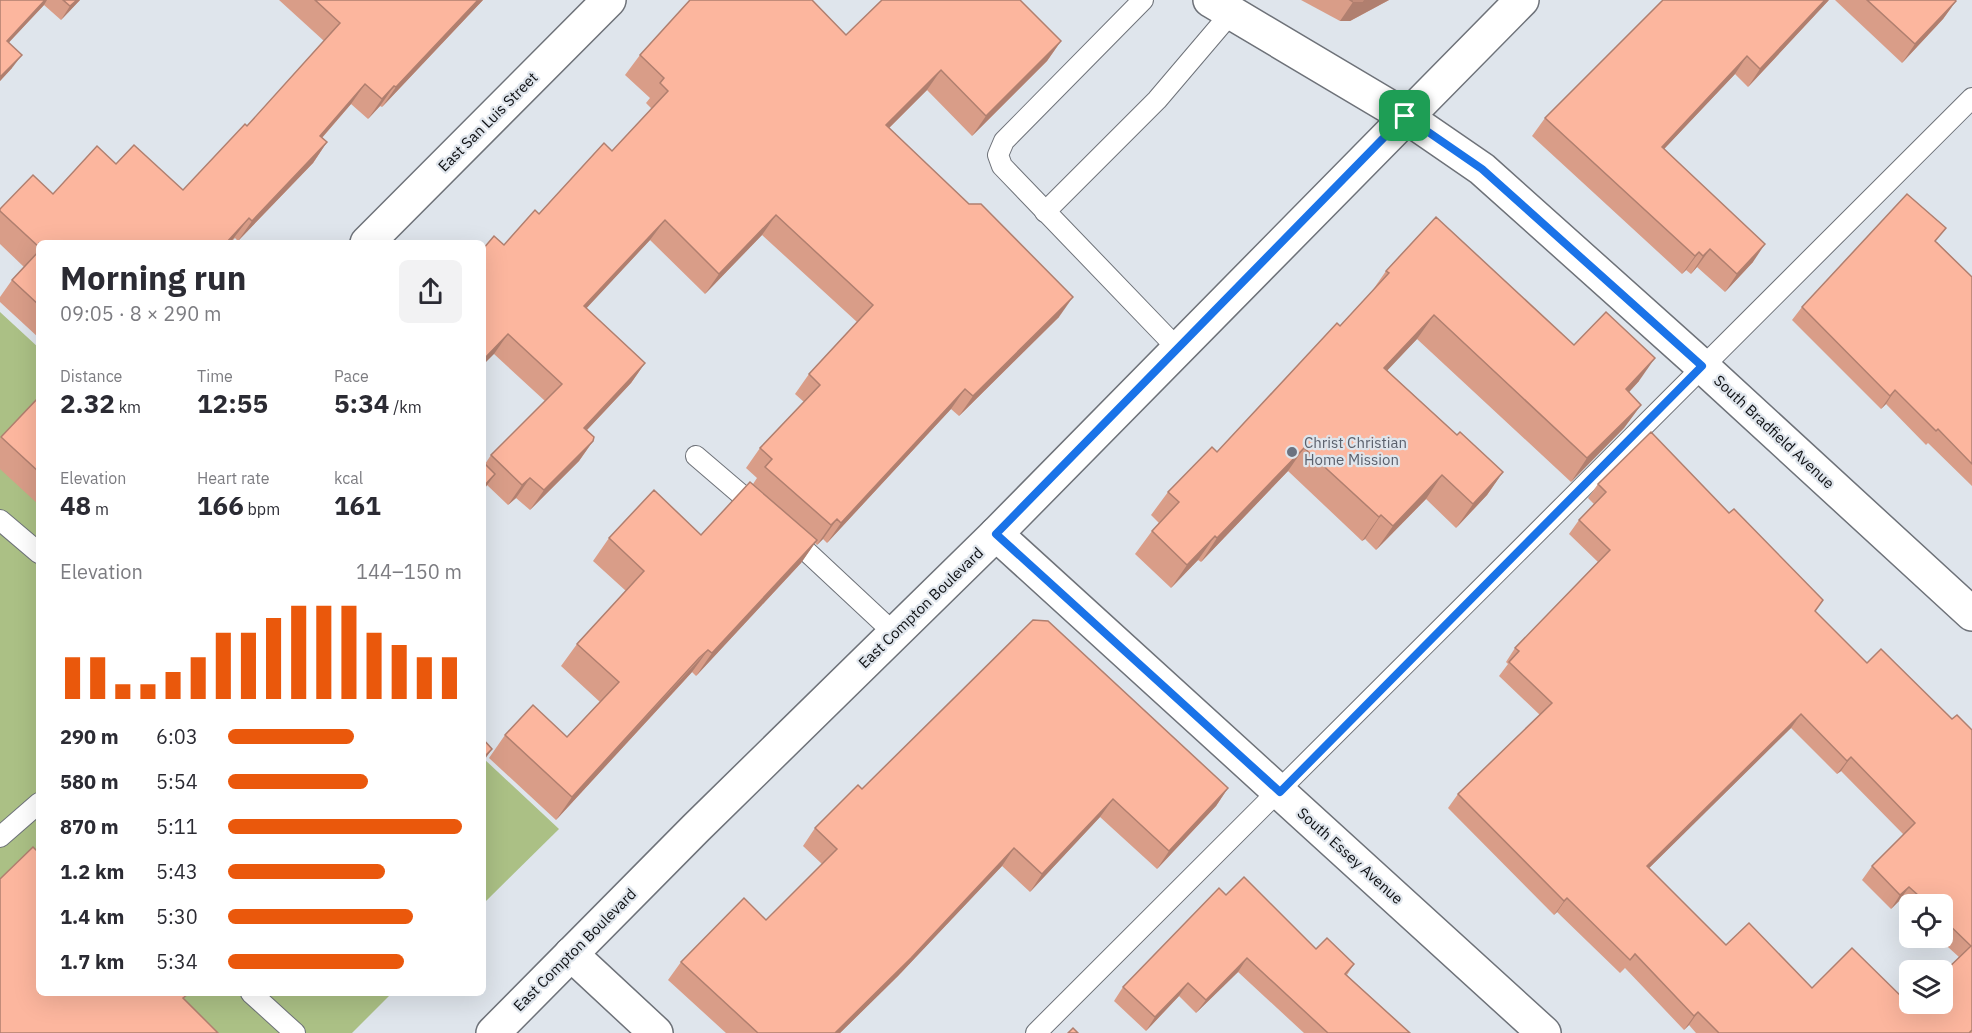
<!DOCTYPE html>
<meta charset="utf-8">
<style>
body{margin:0;font-family:"IBM Plex Sans",sans-serif;background:#f2f2f3;color:#2b2b33;height:100vh;display:flex;flex-direction:column;font-size:22px;white-space:nowrap}
*{box-sizing:border-box;margin:0}
p{font-size:20px;color:#7c7c81}
.icon{flex:none;width:33px;height:33px;fill:none;stroke:currentColor;stroke-width:2;stroke-linecap:round;stroke-linejoin:round}
.map{position:relative;flex:1;overflow:hidden}
.details{position:absolute;left:36px;top:240px;width:450px;height:756px;display:flex;flex-direction:column;background:#fff;border-radius:9px;box-shadow:0 6px 24px #0002}
.details>*{flex:none}
.controls{position:absolute;left:1899px;top:894px;display:grid;gap:12px}
.controls a{display:grid;place-items:center;width:54px;height:54px;border-radius:9px;background:#fff;box-shadow:0 6px 24px #0002;font-size:30px}
.pin{position:absolute;display:grid;place-items:center;width:51px;height:51px;color:#fff;margin:-26px;border-radius:12px;box-shadow:0 3px 9px #0006}
.round{display:grid;place-items:center;flex:none;width:63px;height:63px;border-radius:9px;background:#f2f2f3}
.overview{display:flex;align-items:center;justify-content:space-between;height:102px;padding:0 24px}
h1{font-size:33px;font-weight:700;line-height:45px}
.metrics{display:grid;grid-template-columns:repeat(3,1fr);gap:9px;height:102px;padding:6px 24px}
.metrics div{display:grid;align-content:center}
.metrics b{font-size:26px;font-weight:700}
.metrics small{font-size:16px;font-weight:400}
.metrics p{font-size:16px}
.chart{height:168px;padding:12px 24px}
.chart p{display:flex;justify-content:space-between}
.chart svg{width:100%;height:108px;margin-top:6px;stroke:#ea580c;stroke-width:6}
ul{padding:0 24px;list-style:none;font-size:20px}
li{display:grid;grid-template-columns:96px 72px 1fr;align-items:center;height:45px}
li i{height:15px;border-radius:8px;background:#ea580c}
.map>svg:first-child{display:block}
.green{fill:#abc085}
.lines{fill:none;stroke-linecap:round;stroke-linejoin:round}
.lane-casing{stroke:#6e7279;stroke-width:22}
.street-casing{stroke:#6e7279;stroke-width:36}
.secondary-casing{stroke:#6e7279;stroke-width:36}
.lane{stroke:#fff;stroke-width:20}
.street{stroke:#fff;stroke-width:33}
.secondary{stroke:#fff;stroke-width:33}
.wall{fill:#d99d88;fill-rule:evenodd}
.shaded-wall{fill:#b07f6f}
.building{fill:#fcb69e;stroke:#b07f6f;stroke-width:1.5;fill-rule:evenodd}
.route-casing{stroke:#fff;stroke-width:12}
.route{stroke:#1a73e8;stroke-width:8}
.worship-dot{fill:#6b7280;stroke:#dfe5ec;stroke-width:2}
.labels{text-anchor:middle;stroke-width:4.5;stroke-linejoin:round;paint-order:stroke}
.street-label{font-size:15px;fill:#0d0f12;stroke:#dfe5ec}
.worship-label{font-size:15px;fill:#5b616d;stroke:#dfe5ec;text-anchor:start}
</style>
<div class="map">
<svg width="1972" height="1033" viewBox="0 0 1972 1033">
<rect width="100%" height="100%" fill="#dfe5ec"/>
<g class="green">
<polygon points="0,312 39,348 39,993 392,993 352,1033 0,1033"/>
<polygon points="483,758 559,829 483,904"/>
</g>
<g class="lines">
<g class="lane-casing">
<g id="lane">
<polyline points="1143,0 1004,141 998,155 1002,166 1177,348"/>
<polyline points="1045,212 1157,100 1231,13"/>
<polyline points="696,456 759,510"/>
<polyline points="0,520 39,553"/>
<polyline points="789,535 894,633"/>
<polyline points="0,837 39,803"/>
<polyline points="251,993 295,1033"/>
<polyline points="1036,1033 1972,98"/>
</g>
</g>
<g class="street-casing">
<g id="street">
<polyline points="1210,0 1405,116 1482,169 1702,366 1972,614"/>
<polyline points="367,243 609,0"/>
<polyline points="996,534 1544,1033"/>
<polyline points="571,954 656,1033"/>
</g>
</g>
<g class="secondary-casing">
<polyline id="secondary" points="493,1033 696,828 996,534 1522,0"/>
</g>
<use href="#lane" class="lane"/>
<use href="#street" class="street"/>
<use href="#secondary" class="secondary"/>
</g>
<g class="wall">
<polygon points="0,0 80,0 61,20 44,5 9,42 12,68 0,81"/>
<polygon points="279,0 483,0 382,107 380,106 368,119 351,104 322,138 327,142 313,163 238,241 235,238 230,243 39,243 39,338 0,302 0,297 12,280 24,267 0,244 0,209 53,194 116,164 183,190 247,126 324,41"/>
<polygon points="1301,0 1389,0 1350,21 1340,21"/>
<polygon points="1829,0 1748,87 1735,74 1664,149 1753,262 1725,292 1697,267 1691,274 1686,270 1682,274 1532,136 1545,118"/>
<polygon points="1835,0 1955,0 1956,1 1943,19 1902,63"/>
<polygon points="846,35 1061,41 1047,61 972,136 927,90 889,128 1059,317 959,416 951,409 827,543 823,539 817,545 815,543 801,563 696,676 692,672 684,681 556,820 489,758 505,735 567,737 600,702 561,666 577,644 626,591 593,561 609,538 701,535 753,484 757,478 746,468 760,448 804,402 795,394 809,374 857,322 762,235 705,294 650,240 586,308 645,363 631,383 587,430 593,441 579,461 530,510 516,498 508,505 487,485 485,464 491,455 545,401 494,354 504,245 612,151 652,109 646,103 650,98 625,75 640,55"/>
<polygon points="1937,242 1972,277 1972,486 1928,443 1926,445 1886,404 1881,409 1792,320 1802,307"/>
<polygon points="1386,271 1574,345 1639,381 1629,392 1641,405 1624,428 1571,482 1417,339 1387,370 1457,435 1503,472 1487,495 1456,528 1426,499 1376,550 1365,539 1362,541 1288,471 1201,562 1198,560 1171,588 1135,554 1152,531 1159,523 1151,515 1168,492 1217,452 1340,326 1370,294"/>
<polygon points="39,397 39,505 0,469 0,439"/>
<path d="M1598 484 1729 513 1823 600 1815 611 1867 663 1952 719 1972 730V1033H1696L1689 1025 1684 1030 1625 968 1620 973 1557 912 1554 915 1448 808 1458 794 1540 715 1499 676 1508 664 1506 662 1515 648 1598 562 1569 534 1579 520 1594 504 1588 498ZM1791 728 1837 774 1841 771 1904 835 1872 866 1862 880 1891 909 1899 901 1910 910V904H1942V938H1938L1959 957 1910 1005 1812 988 1726 945 1649 868Z"/>
<polygon points="1228,788 1216,806 1157,869 1100,817 1030,892 1002,866 898,976 840,1033 726,1033 668,980 681,962 766,920 822,864 803,846 815,828 862,789"/>
<polygon points="1226,895 1316,949 1354,964 1347,975 1410,1033 1304,1033 1238,972 1196,1013 1179,996 1146,1031 1114,1001 1123,987"/>
</g>
<g class="shaded-wall">
<polygon points="45,0 47,0 44,5 0,52 7,41"/>
<polygon points="77,0 80,0 61,20 70,6"/>
<polygon points="478,0 483,0 382,107 396,87"/>
<polygon points="1368,0 1389,0 1350,21 1340,21 1353,2"/>
<polygon points="1825,0 1829,0 1748,87 1760,69"/>
<polygon points="1956,1 1943,19 1902,63 1915,44"/>
<polygon points="1061,41 1047,61 972,136 986,116"/>
<polygon points="22,55 12,68 0,81 0,77"/>
<polygon points="1747,56 1735,74 1649,165 1662,147"/>
<polygon points="941,70 927,90 872,145 886,125"/>
<polygon points="365,84 351,104 306,156 320,136"/>
<polygon points="394,86 380,106 368,119 382,99"/>
<polygon points="327,142 313,163 238,241 252,221"/>
<polygon points="776,215 762,235 705,294 719,274"/>
<polygon points="249,218 230,243 226,243"/>
<polygon points="665,220 650,240 570,326 584,306"/>
<polygon points="1765,244 1753,262 1725,292 1737,274"/>
<polygon points="1710,249 1697,267 1691,274 1703,256"/>
<polygon points="1699,252 1686,270 1682,274 1695,256"/>
<polygon points="1073,297 1059,317 959,416 973,396"/>
<polygon points="1434,315 1417,339 1368,391 1384,368"/>
<polygon points="508,334 494,354 483,365 483,360"/>
<polygon points="1655,358 1639,381 1610,413 1626,389"/>
<polygon points="645,363 631,383 570,448 584,428"/>
<polygon points="965,389 951,409 827,543 841,523"/>
<polygon points="1895,390 1886,404 1881,409 1890,396"/>
<polygon points="1641,405 1624,428 1571,482 1587,458"/>
<polygon points="593,441 579,461 530,510 544,490"/>
<polygon points="1304,448 1288,471 1201,562 1217,538"/>
<polygon points="1503,472 1487,495 1456,528 1473,504"/>
<polygon points="495,474 483,491 483,487"/>
<polygon points="1442,475 1426,499 1376,550 1393,526"/>
<polygon points="530,478 516,498 508,505 522,485"/>
<polygon points="1381,515 1365,539 1362,541 1379,517"/>
<polygon points="837,519 823,539 817,545 831,525"/>
<polygon points="1215,536 1198,560 1171,588 1187,565"/>
<polygon points="817,540 801,563 696,676 712,653"/>
<polygon points="708,650 692,672 556,820 572,797"/>
<polygon points="1801,714 1791,728 1637,880 1647,866"/>
<polygon points="492,749 483,762 483,758"/>
<polygon points="1851,757 1841,771 1837,774 1847,761"/>
<polygon points="1228,788 1216,806 1157,869 1169,851"/>
<polygon points="1113,799 1100,817 1030,892 1042,874"/>
<polygon points="1014,848 1002,866 898,976 840,1033 835,1033"/>
<polygon points="1909,887 1899,901 1891,909 1900,895"/>
<polygon points="1567,898 1557,912 1554,915 1564,901"/>
<polygon points="1247,958 1238,972 1196,1013 1206,1000"/>
<polygon points="1188,983 1179,996 1146,1031 1155,1017"/>
<polygon points="1698,1012 1689,1025 1684,1030 1694,1016"/>
</g>
<g class="building">
<polygon points="0,0 45,0 7,41 22,55 0,77"/>
<polygon points="63,0 77,0 70,6"/>
<polygon points="315,0 478,0 396,87 394,86 382,99 365,84 320,136 327,142 252,221 249,218 226,243 39,243 39,247 0,211 0,209 33,175 53,194 97,146 116,164 134,145 183,190 245,124 247,126 340,23"/>
<polygon points="690,0 812,0 846,35 882,0 1020,0 1061,41 986,116 941,70 886,125 969,204 981,204 1073,297 973,396 965,389 841,523 837,519 831,525 765,467 772,459 760,448 820,385 809,374 873,305 776,215 719,274 665,220 584,306 645,363 584,428 594,437 593,441 544,490 530,478 522,485 491,455 562,384 508,334 483,360 483,249 494,236 504,245 535,210 539,214 604,143 612,151 668,91 660,83 664,78 640,55"/>
<polygon points="1350,0 1368,0 1363,2 1353,2"/>
<polygon points="1663,0 1825,0 1760,69 1747,56 1662,147 1765,244 1737,274 1710,249 1703,256 1699,252 1695,256 1545,118"/>
<polygon points="1867,0 1955,0 1956,1 1915,44"/>
<polygon points="1907,194 1946,228 1935,241 1972,277 1972,464 1938,429 1936,431 1895,390 1890,396 1802,307"/>
<polygon points="1436,217 1574,345 1606,312 1655,358 1626,389 1641,405 1587,458 1434,315 1384,368 1457,435 1460,432 1503,472 1473,504 1442,475 1393,526 1381,515 1379,517 1304,448 1217,538 1215,536 1187,565 1152,531 1179,502 1168,492 1212,447 1217,452 1337,323 1340,326 1389,273 1386,271"/>
<polygon points="39,251 39,305 12,280"/>
<polygon points="39,397 39,472 1,437"/>
<path d="M1651 432 1729 513 1734 509 1823 600 1815 611 1867 663 1881 649 1952 719 1957 715 1972 730V1030L1969 1033H1719L1698 1012 1694 1016 1635 954 1630 960 1567 898 1564 901 1458 794 1552 703 1509 662 1519 651 1515 648 1610 550 1579 520 1606 492 1598 484ZM1801 714 1847 761 1851 757 1915 823 1872 866 1900 895 1909 887 1928 904H1942V918L1971 946 1942 974V1004H1911L1910 1005 1852 948 1812 988 1749 923 1726 945 1647 866Z"/>
<polygon points="483,462 495,474 483,487"/>
<polygon points="750,482 817,540 712,653 708,650 699,658 572,797 505,735 533,705 567,737 619,682 577,644 644,571 609,538 654,490 701,535"/>
<polygon points="1033,620 1048,621 1228,788 1169,851 1113,799 1042,874 1014,848 911,958 835,1033 758,1033 681,962 744,898 766,920 837,849 815,828 858,785 862,789"/>
<polygon points="483,739 492,749 483,758"/>
<polygon points="33,847 39,853 39,993 187,993 188,994 183,998 218,1033 0,1033 0,879"/>
<polygon points="1244,877 1316,949 1327,938 1354,964 1345,974 1410,1033 1328,1033 1247,958 1206,1000 1188,983 1155,1017 1123,987 1219,888 1226,895"/>
<polygon points="1073,1028 1078,1033 1068,1033"/>
</g>
<g class="lines">
<g class="route-casing">
<polygon id="route" points="1405,116 1482,169 1702,366 1280,792 996,534"/>
</g>
<use href="#route" class="route"/>
</g>
<circle class="worship-dot" cx="1292" cy="452" r="6"/>
<g class="labels">
<g class="street-label">
<text transform="translate(488 122) rotate(-45)" y="5">East San Luis Street</text>
<text transform="translate(1774 432) rotate(43)" y="5">South Bradfield Avenue</text>
<text transform="translate(921 608) rotate(-44)" y="5">East Compton Boulevard</text>
<text transform="translate(1350 856) rotate(42)" y="5">South Essey Avenue</text>
<text transform="translate(575 950) rotate(-45)" y="5">East Compton Boulevard</text>
</g>
<g class="worship-label">
<text x="1304" y="448">Christ Christian<tspan x="1304" dy="17">Home Mission</tspan></text>
</g>
</g>
</svg>
<div class="controls">
<a><svg class="icon" aria-label="locate" viewBox="0 0 24 24"><circle cx="12" cy="12" r="6"/><path d="M12 2v4M12 18v4M2 12h4M18 12h4"/></svg></a>
<a><svg class="icon" aria-label="layers" viewBox="0 0 24 24"><path d="M12 4l9 5-9 5-9-5zM3 14l9 5 9-5"/></svg></a>
</div>
<div class="pin" style="left:1405px;top:116px;background:#1e9e55"><svg class="icon" aria-label="arrive" viewBox="0 0 24 24"><path d="M6 21V4h12l-3 4 3 4H6"/></svg></div>
<section class="details">
<div class="overview"><div><h1>Morning run</h1><p>09:05 · 8 × 290 m</p></div><a class="round"><svg class="icon" aria-label="share" viewBox="0 0 24 24"><path d="M12 15V3M7 8l5-5 5 5M5 13v7h14v-7"/></svg></a></div>
<div class="metrics">
<div><p>Distance</p><b>2.32<small> km</small></b></div>
<div><p>Time</p><b>12:55</b></div>
<div><p>Pace</p><b>5:34<small> /km</small></b></div>
</div>
<div class="metrics">
<div><p>Elevation</p><b>48<small> m</small></b></div>
<div><p>Heart rate</p><b>166<small> bpm</small></b></div>
<div><p>kcal</p><b>161</b></div>
</div>
<div class="chart"><p><span>Elevation</span>144–150 m</p>
<svg viewBox="0 0 160 44" preserveAspectRatio="none"><path d="M5 44V27M15 44V27M25 44V38M35 44V38M45 44V33M55 44V27M65 44V17M75 44V17M85 44V11M95 44V6M105 44V6M115 44V6M125 44V17M135 44V22M145 44V27M155 44V27"/></svg>
</div>
<ul>
<li><b>290 m</b>6:03<i style="width:54%"></i></li>
<li><b>580 m</b>5:54<i style="width:60%"></i></li>
<li><b>870 m</b>5:11<i style="width:100%"></i></li>
<li><b>1.2 km</b>5:43<i style="width:67%"></i></li>
<li><b>1.4 km</b>5:30<i style="width:79%"></i></li>
<li><b>1.7 km</b>5:34<i style="width:75%"></i></li>
</ul>
</section>
</div>
